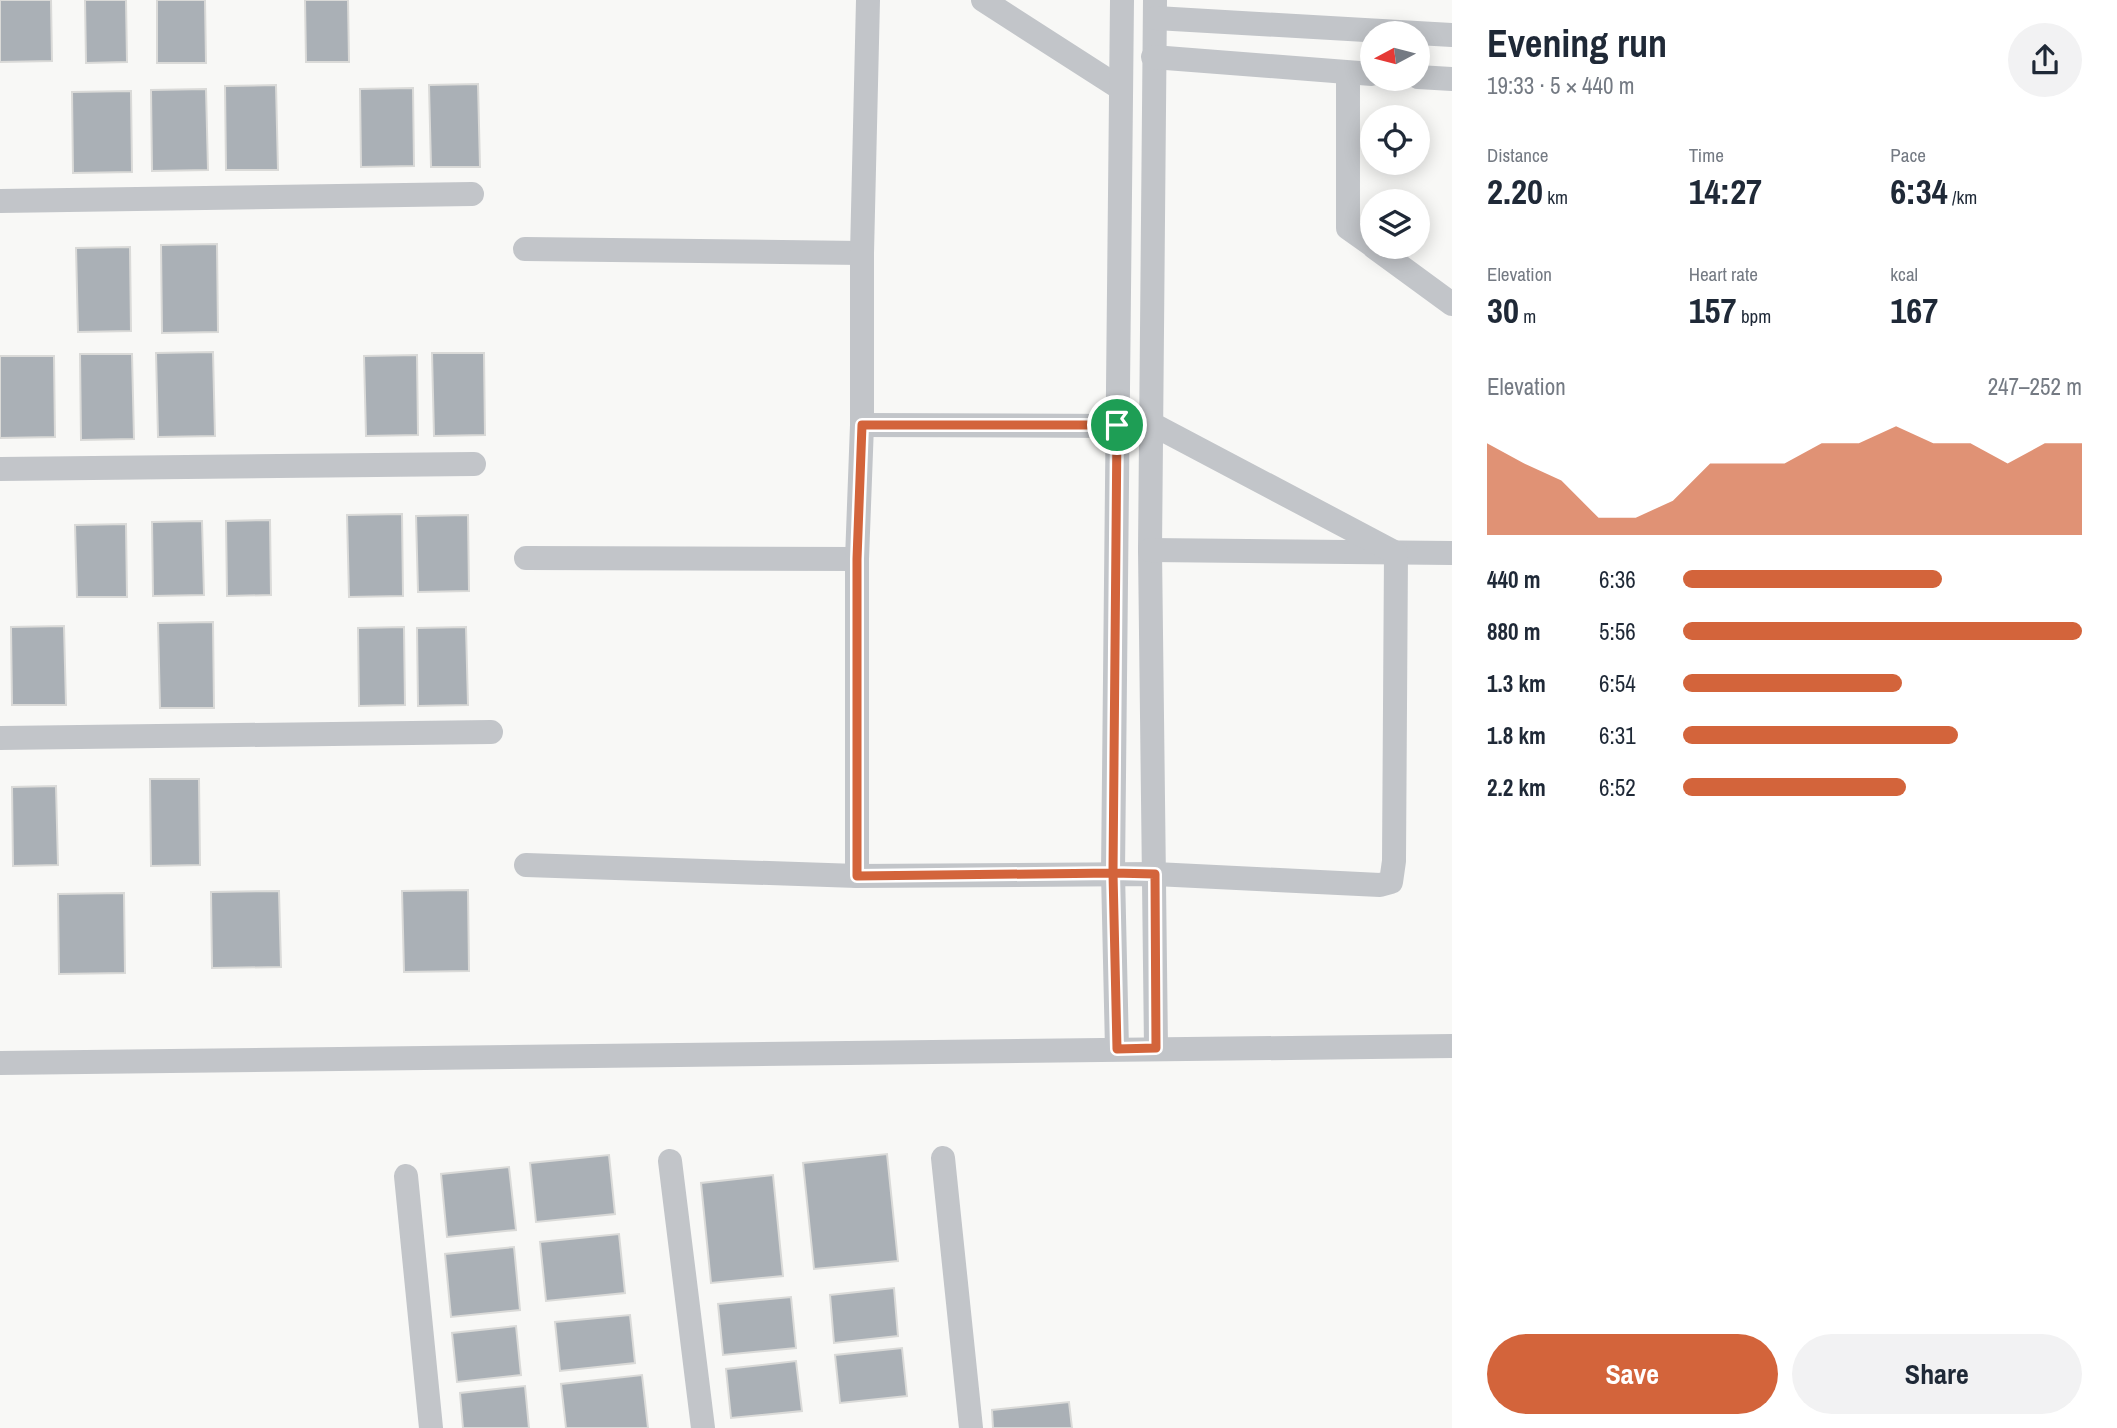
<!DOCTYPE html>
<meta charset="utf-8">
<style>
body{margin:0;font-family:"Archivo Narrow",sans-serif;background:#f2f2f3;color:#1f2937;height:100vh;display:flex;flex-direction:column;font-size:26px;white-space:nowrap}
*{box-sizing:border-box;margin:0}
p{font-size:23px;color:#747a83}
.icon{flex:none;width:38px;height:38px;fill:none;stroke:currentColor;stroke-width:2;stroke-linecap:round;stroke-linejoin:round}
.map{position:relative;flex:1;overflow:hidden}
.sheet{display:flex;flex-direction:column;background:#fff;width:665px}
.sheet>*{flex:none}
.needle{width:46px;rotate:263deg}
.fabs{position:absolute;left:1360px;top:21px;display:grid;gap:14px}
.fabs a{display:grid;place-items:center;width:70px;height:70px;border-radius:50%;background:#fff;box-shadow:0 4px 18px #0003;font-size:35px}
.pin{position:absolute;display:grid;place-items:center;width:60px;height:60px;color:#fff;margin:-30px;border:4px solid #fff;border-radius:50%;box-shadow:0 2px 7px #0007}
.round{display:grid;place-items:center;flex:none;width:74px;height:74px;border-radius:37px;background:#f2f2f3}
.overview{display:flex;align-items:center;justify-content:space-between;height:119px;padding:0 35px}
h1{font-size:38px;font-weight:700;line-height:52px}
.metrics{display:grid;grid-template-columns:repeat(3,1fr);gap:10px;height:119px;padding:7px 35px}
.metrics div{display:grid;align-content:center}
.metrics b{font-size:35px;font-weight:700}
.metrics small{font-size:19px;font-weight:400}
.metrics p{font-size:19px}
.chart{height:196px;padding:14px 35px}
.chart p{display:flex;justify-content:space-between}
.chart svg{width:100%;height:126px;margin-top:7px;fill:#d3643b;opacity:.7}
.action{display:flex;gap:14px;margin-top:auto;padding:14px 35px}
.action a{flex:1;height:80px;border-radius:42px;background:#d3643b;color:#fff;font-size:28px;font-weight:700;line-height:80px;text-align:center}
.action a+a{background:#f2f2f3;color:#1f2937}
ul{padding:0 35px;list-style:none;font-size:23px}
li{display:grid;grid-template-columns:112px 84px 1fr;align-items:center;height:52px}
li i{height:18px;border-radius:9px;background:#d3643b}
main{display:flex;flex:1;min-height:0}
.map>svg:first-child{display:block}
.building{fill:#aab0b6;stroke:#dadad8;stroke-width:2}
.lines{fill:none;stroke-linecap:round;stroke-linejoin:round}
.minor{stroke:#c2c5c9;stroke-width:24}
.route-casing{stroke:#fff;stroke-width:14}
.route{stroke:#d3643b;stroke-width:9}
</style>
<main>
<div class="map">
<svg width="1452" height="1428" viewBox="0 0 1452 1428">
<rect width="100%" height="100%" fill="#f8f8f6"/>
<g class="building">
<polygon points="0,0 51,0 52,61 0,62"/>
<polygon points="85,0 126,0 127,62 86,63"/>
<polygon points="157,0 205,0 206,63 157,63"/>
<polygon points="305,0 348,0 349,62 306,62"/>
<polygon points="478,84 480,167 431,167 429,85"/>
<polygon points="276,85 278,170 226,170 225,86"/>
<polygon points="413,88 414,166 361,167 360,89"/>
<polygon points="206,89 208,170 152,171 151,90"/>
<polygon points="131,91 132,172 73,173 72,92"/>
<polygon points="217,244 218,332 162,333 161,245"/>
<polygon points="130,247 131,331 78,332 76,248"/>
<polygon points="213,352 215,436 158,437 156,353"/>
<polygon points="432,353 484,353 485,435 434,436"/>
<polygon points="80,354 132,354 134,439 81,440"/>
<polygon points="417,355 418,435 366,436 364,356"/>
<polygon points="0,356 54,356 55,437 0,438"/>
<polygon points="402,514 403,596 349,597 347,515"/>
<polygon points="468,515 469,591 418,592 416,516"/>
<polygon points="270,520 271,595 227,596 226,521"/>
<polygon points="202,521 204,595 153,596 152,522"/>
<polygon points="126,524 127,597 77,597 75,525"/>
<polygon points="213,622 214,708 160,708 158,623"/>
<polygon points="64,626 66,705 12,705 11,627"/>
<polygon points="404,627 405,705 359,706 358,628"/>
<polygon points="466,627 468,705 418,706 417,628"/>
<polygon points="150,779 199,779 200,865 151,866"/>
<polygon points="56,786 58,865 13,866 12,787"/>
<polygon points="468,890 469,971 404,972 402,891"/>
<polygon points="279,891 281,967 212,968 211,892"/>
<polygon points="124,893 125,973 59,974 58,894"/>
<polygon points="887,1154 898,1261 814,1269 803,1163"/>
<polygon points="609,1155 615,1214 536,1222 530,1163"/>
<polygon points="509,1167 516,1230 447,1237 441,1174"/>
<polygon points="773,1175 783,1276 711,1283 701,1183"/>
<polygon points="619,1234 625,1293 546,1301 540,1242"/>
<polygon points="514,1247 520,1310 451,1317 445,1254"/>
<polygon points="894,1288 898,1336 834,1343 830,1295"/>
<polygon points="791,1297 796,1348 723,1355 718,1304"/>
<polygon points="630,1315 635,1363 560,1371 555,1322"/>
<polygon points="516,1326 521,1375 457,1382 452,1333"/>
<polygon points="902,1348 907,1396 840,1403 835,1355"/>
<polygon points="796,1361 802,1411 731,1418 726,1369"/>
<polygon points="642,1375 648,1428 566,1428 561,1384"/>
<polygon points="525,1386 529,1428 463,1428 460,1393"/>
<polygon points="1069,1402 1072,1428 993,1428 992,1410"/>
</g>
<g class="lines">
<g class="minor">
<polyline points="983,0 1120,88"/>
<polyline points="1155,0 1150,550 1156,1048"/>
<polyline points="1156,18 1452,35"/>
<polyline points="1153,57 1372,74"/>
<polyline points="1348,73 1348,228 1372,245"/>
<polyline points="1418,77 1452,79"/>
<polyline points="0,201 472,194"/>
<polyline points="1374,247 1452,304"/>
<polyline points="525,249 862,253"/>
<polyline points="862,425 1117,426"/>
<polyline points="0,469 474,464"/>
<polyline points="1150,550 1452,553"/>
<polyline points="526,558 857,559"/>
<polyline points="0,738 491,732"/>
<polyline points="526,865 857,876 1155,874 1380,885 1391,882 1394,861 1396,553 1150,423"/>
<polyline points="857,876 857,559 862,425 862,253 868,0"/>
<polyline points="1117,1049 1113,873 1122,0"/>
<polyline points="0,1063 1452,1046"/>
<polyline points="943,1158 971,1428"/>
<polyline points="670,1161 703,1428"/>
<polyline points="406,1176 431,1428"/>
</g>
</g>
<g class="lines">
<g class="route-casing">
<polyline id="route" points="1117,425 862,425 857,559 857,876 1113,873 1117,1049 1156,1048 1155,874 1113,873 1117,425"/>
</g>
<use href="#route" class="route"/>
</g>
</svg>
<div class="fabs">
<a><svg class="needle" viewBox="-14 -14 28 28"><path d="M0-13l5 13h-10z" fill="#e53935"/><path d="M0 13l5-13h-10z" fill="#747a83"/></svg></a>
<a><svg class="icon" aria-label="locate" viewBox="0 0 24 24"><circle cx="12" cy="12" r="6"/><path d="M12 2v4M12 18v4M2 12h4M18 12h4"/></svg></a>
<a><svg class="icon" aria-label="layers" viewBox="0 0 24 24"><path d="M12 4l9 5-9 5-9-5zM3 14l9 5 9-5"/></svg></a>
</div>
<div class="pin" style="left:1117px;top:425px;background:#1e9e55"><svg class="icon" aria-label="arrive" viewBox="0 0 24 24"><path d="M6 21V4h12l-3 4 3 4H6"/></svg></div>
</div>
<section class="sheet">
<div class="overview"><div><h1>Evening run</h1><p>19:33 · 5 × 440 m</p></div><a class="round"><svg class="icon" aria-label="share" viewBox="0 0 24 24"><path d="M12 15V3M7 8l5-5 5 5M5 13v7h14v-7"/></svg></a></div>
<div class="metrics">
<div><p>Distance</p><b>2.20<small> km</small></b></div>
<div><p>Time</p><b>14:27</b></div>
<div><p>Pace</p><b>6:34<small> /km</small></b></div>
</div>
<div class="metrics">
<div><p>Elevation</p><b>30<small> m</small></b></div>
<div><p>Heart rate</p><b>157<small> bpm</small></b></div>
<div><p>kcal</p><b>167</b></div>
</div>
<div class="chart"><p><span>Elevation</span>247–252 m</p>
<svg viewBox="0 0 160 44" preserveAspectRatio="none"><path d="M0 44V12L10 19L20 25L30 38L40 38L50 32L60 19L70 19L80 19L90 12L100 12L110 6L120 12L130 12L140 19L150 12L160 12V44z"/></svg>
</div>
<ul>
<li><b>440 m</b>6:36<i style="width:65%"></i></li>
<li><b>880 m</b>5:56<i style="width:100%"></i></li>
<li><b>1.3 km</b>6:54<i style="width:55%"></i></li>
<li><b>1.8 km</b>6:31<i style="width:69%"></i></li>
<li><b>2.2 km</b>6:52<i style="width:56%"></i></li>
</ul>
<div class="action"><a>Save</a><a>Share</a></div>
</section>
</main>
